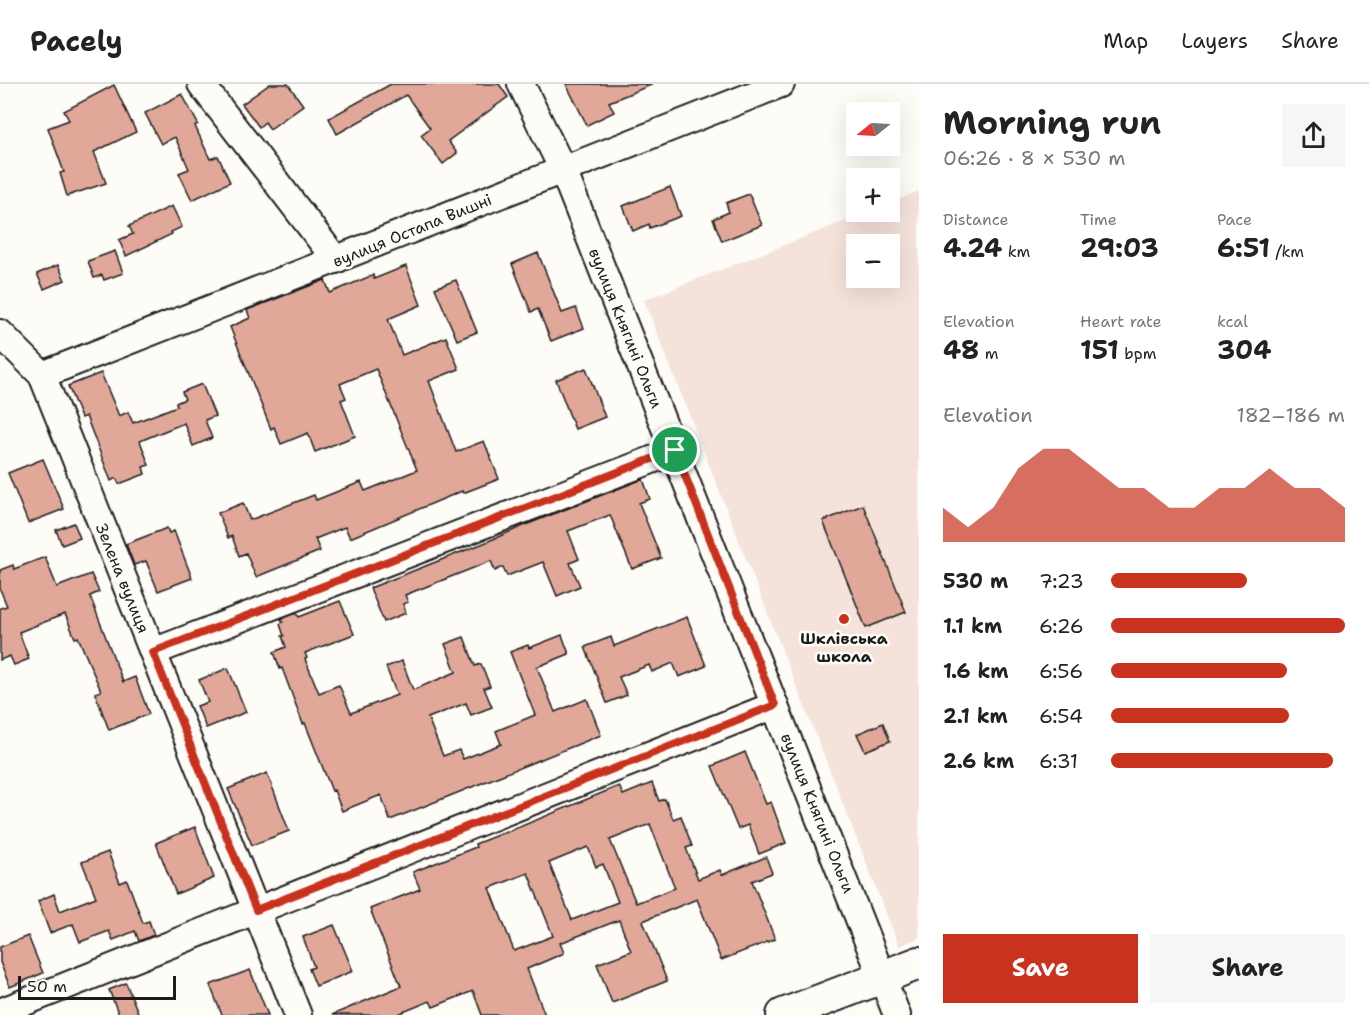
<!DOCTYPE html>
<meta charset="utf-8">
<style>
body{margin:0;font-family:"Shantell Sans",sans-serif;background:#f6f6f6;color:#222;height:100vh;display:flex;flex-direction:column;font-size:22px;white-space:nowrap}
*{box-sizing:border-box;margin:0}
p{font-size:20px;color:#767676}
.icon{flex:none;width:33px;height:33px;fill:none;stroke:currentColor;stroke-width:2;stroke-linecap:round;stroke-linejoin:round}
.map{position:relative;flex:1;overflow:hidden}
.drawer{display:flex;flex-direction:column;background:#fff;width:450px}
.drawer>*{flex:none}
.needle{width:39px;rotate:252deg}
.fabs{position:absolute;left:846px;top:18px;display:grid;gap:12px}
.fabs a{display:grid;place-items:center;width:54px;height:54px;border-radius:0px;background:#fff;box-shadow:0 6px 24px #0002;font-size:30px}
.scale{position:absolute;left:18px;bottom:15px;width:158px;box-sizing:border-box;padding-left:6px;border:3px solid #1c1c1c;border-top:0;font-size:16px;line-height:21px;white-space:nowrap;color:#1c1c1c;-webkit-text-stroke:4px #fdfcf7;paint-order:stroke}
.pin{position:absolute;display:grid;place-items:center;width:51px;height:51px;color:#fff;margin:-26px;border:3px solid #fff;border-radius:50%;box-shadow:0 2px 6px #0007}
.round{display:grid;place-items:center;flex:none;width:63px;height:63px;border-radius:0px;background:#f6f6f6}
.summary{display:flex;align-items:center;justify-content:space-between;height:102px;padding:0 24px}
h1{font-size:33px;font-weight:700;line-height:45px}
.figures{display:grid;grid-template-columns:repeat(3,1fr);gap:9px;height:102px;padding:6px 24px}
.figures div{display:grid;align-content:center}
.figures b{font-size:26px;font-weight:700}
.figures small{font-size:16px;font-weight:400}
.figures p{font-size:16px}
.chart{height:168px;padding:12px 24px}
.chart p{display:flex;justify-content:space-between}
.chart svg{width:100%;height:108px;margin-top:6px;fill:#c8321e;opacity:.7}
.action{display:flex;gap:12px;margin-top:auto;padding:12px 24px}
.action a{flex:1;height:69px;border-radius:0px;background:#c8321e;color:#fff;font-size:24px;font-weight:700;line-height:69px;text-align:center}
.action a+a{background:#f6f6f6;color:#222}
ul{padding:0 24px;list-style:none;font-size:20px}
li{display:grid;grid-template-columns:96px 72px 1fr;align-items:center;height:45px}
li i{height:15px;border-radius:8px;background:#c8321e}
header{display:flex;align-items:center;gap:36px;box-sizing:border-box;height:84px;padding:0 30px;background:#fff;border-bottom:2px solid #e0e0e0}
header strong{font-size:28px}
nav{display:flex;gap:33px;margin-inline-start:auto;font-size:21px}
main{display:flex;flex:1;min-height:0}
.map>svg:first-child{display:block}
.built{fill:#f5e3db;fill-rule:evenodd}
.building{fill:#e1a89a;stroke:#1c1c1c;stroke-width:1.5;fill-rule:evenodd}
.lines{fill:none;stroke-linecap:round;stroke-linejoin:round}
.minor-casing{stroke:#1c1c1c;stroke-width:30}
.tertiary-casing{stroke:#1c1c1c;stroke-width:36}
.minor{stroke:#fdfcf7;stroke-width:26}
.tertiary{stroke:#fdfcf7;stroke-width:32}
.route-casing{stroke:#fff;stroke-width:12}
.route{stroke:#c8321e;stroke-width:8}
.poi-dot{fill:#c8321e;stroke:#fdfcf7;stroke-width:2}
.labels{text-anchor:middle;stroke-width:5;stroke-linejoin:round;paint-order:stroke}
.street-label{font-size:16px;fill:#1c1c1c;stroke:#fdfcf7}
.poi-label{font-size:16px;font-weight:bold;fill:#1c1c1c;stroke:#fdfcf7}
</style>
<header>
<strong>Pacely</strong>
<nav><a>Map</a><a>Layers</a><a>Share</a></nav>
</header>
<main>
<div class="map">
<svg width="919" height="931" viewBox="0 0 919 931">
<rect width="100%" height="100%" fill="#fdfcf7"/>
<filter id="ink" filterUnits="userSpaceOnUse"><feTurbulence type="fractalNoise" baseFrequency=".0167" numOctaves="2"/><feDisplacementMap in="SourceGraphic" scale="12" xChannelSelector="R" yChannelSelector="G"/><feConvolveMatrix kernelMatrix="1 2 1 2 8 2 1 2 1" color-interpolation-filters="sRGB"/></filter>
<g filter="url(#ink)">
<path class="built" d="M919 107V854L899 862 644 216 868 128H890V119ZM856 160H890V194H856Z"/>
<g class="building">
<polygon points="270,0 288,0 303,21 270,45 265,38 259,43 242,20"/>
<polygon points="391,0 499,0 508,13 448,57 457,69 443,80 421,51 430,44 406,11 337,50 329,34"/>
<polygon points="566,0 651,0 651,1 609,18 614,28 587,41"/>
<polygon points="114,1 136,48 94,68 106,99 67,112 60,89 64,88 48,44 69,36 64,27"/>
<polygon points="182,10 198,40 195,42 210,75 218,72 230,98 192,116 179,89 189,85 175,53 161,60 145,29"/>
<polygon points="670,103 681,132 650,144 649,140 633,147 623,122"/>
<polygon points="749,110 762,141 722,157 713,135 729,128 726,119"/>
<polygon points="172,122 182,143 171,148 172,150 126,172 119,156 133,150 129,142"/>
<polygon points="115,167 123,189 104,196 102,191 94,194 88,177"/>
<polygon points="538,169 562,229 576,224 584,244 551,257 538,225 531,228 512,180"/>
<polygon points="58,181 65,196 44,205 37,190"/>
<polygon points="406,182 421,221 388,235 402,271 446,253 459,285 429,297 456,368 484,357 499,395 463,409 462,407 350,454 345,443 315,455 320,467 256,493 246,469 239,472 232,452 228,454 218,429 243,419 250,436 314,411 316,416 361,398 365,407 417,386 376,285 340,300 346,314 341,316 355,352 315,368 308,349 281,360 274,343 271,345 230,243 250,234 247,226 325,196 330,209 373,191 374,195"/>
<polygon points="456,196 477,248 457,256 435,204"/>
<polygon points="586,284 605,333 575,345 556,296"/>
<polygon points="101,289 119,332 128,328 133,339 177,322 176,319 185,315 182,308 202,300 215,332 205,336 212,354 193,362 184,339 140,357 149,381 143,383 145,390 119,400 116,394 111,397 86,332 81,334 68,302"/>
<polygon points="43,375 64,425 28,439 8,389"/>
<polygon points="643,395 650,415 639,419 661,474 632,485 610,431 568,447 579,475 570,479 580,502 557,512 543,478 507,492 503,483 495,487 491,477 405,511 408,518 403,520 406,529 384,538 370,504 484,459 528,440"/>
<polygon points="863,421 906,528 866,544 823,437"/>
<polygon points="74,439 80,454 62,461 56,446"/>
<polygon points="167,444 169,449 174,447 192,494 158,507 146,477 134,481 126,460"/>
<polygon points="45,473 57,503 91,490 99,508 90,512 123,598 135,593 149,630 109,646 95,609 101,607 78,553 75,554 65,530 19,548 29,575 14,581 10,572 0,576 0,524 7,522 0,505 0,486 13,481 14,485"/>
<polygon points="340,517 354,550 305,569 307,574 305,575 319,609 339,601 351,629 397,611 386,583 402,577 413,606 456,588 445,560 464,553 475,582 481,580 490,602 484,604 492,623 471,631 466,619 428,634 443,672 459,666 463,675 501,660 496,647 535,631 510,568 528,561 529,564 562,551 569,570 537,583 555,628 587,615 601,651 390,736 381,711 342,727 334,706 332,707 305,639 303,640 282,584 280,585 274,568 286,563 282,552 284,552 280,540 283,538 281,535 297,529 299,533"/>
<polygon points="687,533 706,582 679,593 673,579 652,588 649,581 619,593 627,611 607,619 585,563 611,553 614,562"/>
<polygon points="228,584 246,628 206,644 197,622 208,618 199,596"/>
<polygon points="883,639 890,657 865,667 857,650"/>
<polygon points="745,668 766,720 771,718 786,759 759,770 748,741 738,745 712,682"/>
<polygon points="267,689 289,747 252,761 228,705"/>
<path d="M652 699 659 717 665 715 673 735 681 732 692 762 686 764 698 795 720 786 722 791 766 773 772 789 752 797 775 855 721 876 697 815 643 837 667 897 612 919 597 880 631 867 619 836 560 859 564 869 527 885 545 931H482L473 907 433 923 430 917 396 931H332L401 902 370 825 420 805 413 788 476 763 475 760 505 748V749L619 702 623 711ZM650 740 675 804 636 819 610 756ZM588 763 596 783 603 780 618 818 572 836 549 779ZM528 789 553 852 514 867 490 804Z"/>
<polygon points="195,743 214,794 176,810 156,759"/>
<polygon points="108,768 120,799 127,796 143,839 149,837 154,851 139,857 135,847 113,856 109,847 80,858 73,840 50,849 38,817 54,810 60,827 96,813 82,778"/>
<polygon points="334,841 353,887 316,902 309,885 314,883 303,853"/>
<polygon points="28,852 43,889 10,903 0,878 0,863"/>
<polygon points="250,886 268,931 222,931 210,901"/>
<polygon points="126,899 139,931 119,931 109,906"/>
</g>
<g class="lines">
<g class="minor-casing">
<g id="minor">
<polyline points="201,0 336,176"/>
<polyline points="521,0 563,86 897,931"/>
<polyline points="0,249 42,291 298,931"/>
<polyline points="42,291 781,0"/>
<polyline points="153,568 675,367"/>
<polyline points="0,928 775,621"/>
</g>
</g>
<g class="tertiary-casing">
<polyline id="tertiary" points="783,931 919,879"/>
</g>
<use href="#minor" class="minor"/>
<use href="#tertiary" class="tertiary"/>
</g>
</g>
<g class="lines" filter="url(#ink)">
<g class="route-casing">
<polygon id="route" points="675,366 775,621 256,826 153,568"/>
</g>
<use href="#route" class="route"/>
</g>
<circle class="poi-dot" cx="844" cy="535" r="6"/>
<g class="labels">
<g class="street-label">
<text transform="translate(412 146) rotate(-22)" y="6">вулиця Остапа Вишні</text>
<text transform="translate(626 244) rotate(68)" y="6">вулиця Княгині Ольги</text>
<text transform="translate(123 494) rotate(68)" y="6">Зелена вулиця</text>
<text transform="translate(818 729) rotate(68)" y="6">вулиця Княгині Ольги</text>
</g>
<g class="poi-label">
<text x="844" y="560">Шклівська<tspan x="844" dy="18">школа</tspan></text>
</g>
</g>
</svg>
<div class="fabs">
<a><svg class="needle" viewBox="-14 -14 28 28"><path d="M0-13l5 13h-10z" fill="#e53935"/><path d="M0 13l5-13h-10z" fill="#767676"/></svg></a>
<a>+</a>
<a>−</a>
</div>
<div class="scale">50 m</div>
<div class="pin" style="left:675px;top:366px;background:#1e9e55"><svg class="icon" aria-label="arrive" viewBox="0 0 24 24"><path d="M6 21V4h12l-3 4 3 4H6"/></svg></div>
</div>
<section class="drawer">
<div class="summary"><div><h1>Morning run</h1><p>06:26 · 8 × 530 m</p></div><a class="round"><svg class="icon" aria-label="share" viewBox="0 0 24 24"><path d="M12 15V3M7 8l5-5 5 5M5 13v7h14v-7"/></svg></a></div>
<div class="figures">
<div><p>Distance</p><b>4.24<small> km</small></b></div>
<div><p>Time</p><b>29:03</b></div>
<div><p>Pace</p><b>6:51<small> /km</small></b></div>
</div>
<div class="figures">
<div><p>Elevation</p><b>48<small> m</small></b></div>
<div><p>Heart rate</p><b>151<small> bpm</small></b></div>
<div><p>kcal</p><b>304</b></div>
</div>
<div class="chart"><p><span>Elevation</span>182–186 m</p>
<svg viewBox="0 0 160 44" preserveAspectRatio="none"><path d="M0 44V30L10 38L20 30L30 14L40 6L50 6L60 14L70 22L80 22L90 30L100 30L110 22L120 22L130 14L140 22L150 22L160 30V44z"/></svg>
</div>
<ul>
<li><b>530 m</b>7:23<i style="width:58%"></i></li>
<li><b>1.1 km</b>6:26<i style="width:100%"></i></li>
<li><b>1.6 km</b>6:56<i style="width:75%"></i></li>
<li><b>2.1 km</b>6:54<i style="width:76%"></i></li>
<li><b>2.6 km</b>6:31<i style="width:95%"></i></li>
</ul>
<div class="action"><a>Save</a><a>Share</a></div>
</section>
</main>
